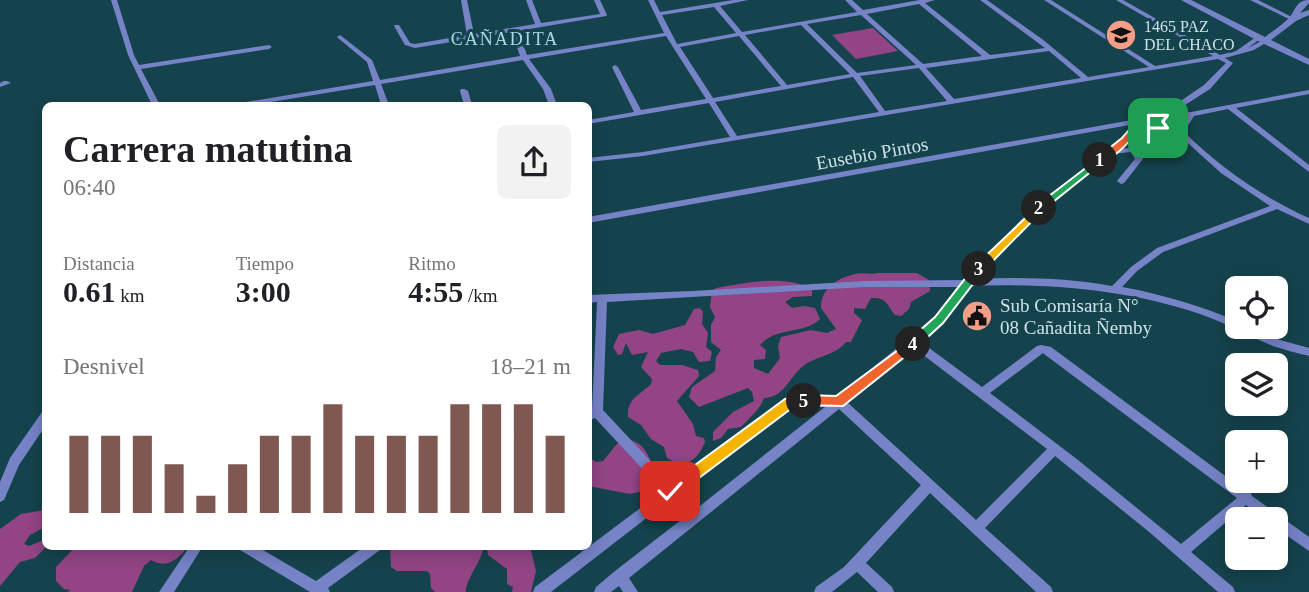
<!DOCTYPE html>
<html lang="es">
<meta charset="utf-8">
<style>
body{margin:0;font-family:"Times New Roman",serif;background:#f2f2f2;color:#202124;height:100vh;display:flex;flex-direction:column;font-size:26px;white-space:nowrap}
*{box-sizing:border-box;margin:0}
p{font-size:23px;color:#757577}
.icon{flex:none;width:38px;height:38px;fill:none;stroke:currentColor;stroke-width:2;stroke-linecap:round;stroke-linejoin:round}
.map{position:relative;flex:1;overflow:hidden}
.details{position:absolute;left:42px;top:102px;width:550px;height:448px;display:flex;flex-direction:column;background:#fff;border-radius:10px;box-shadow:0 4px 18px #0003}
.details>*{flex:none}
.controls{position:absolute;left:1225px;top:276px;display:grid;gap:14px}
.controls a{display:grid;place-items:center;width:63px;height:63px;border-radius:10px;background:#fff;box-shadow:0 4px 18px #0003;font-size:35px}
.pin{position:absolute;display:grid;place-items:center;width:60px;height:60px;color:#fff;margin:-30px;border-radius:14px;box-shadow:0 4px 10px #0006}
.km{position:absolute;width:35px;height:35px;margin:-18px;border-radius:50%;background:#222;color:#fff;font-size:19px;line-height:35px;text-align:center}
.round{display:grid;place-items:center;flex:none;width:74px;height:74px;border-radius:10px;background:#f2f2f2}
.overview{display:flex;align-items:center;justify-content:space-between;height:119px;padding:0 21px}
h1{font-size:38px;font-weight:700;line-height:52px}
.metrics{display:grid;grid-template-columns:repeat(3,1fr);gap:10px;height:119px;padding:7px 21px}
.metrics div{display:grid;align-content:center}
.metrics b{font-size:30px;font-weight:700}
.metrics small{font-size:19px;font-weight:400}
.metrics p{font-size:19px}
.chart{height:196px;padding:14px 21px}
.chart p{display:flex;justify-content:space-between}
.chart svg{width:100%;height:126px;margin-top:7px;stroke:#7f5951;stroke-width:6}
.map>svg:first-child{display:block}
.green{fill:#934484}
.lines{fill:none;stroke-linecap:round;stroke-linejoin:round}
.minor{fill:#7683c7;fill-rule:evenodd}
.tertiary{fill:#7683c7;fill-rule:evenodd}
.split-1{fill:#f0652b;stroke:#fff;stroke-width:2}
.split-2{fill:#22a559;stroke:#fff;stroke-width:2}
.split-3{fill:#f5b400;stroke:#fff;stroke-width:2}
.split-4{fill:#22a559;stroke:#fff;stroke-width:2}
.split-5{fill:#f0652b;stroke:#fff;stroke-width:2}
.split-6{fill:#f5b400;stroke:#fff;stroke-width:2}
.labels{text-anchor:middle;stroke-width:6;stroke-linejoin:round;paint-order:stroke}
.far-poi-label{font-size:16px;fill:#cbe2e8;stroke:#15434d;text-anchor:start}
.far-neighbourhood-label{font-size:18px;letter-spacing:2px;fill:#aad9e4;stroke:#15434d}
.street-label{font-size:19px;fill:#cbe2e8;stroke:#15434d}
.poi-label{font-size:19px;fill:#cbe2e8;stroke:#15434d;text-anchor:start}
</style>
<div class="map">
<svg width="1309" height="592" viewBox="0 0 1309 592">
<rect width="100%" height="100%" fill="#15434d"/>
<g class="green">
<polygon points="873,28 898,51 856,59 832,35"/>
<path d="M878 273H917L929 280 930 291 911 302 909 309 901 316 895 315C887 305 887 297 871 298L865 309 854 308V313L862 320 851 342H846C834 357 816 355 802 367 789 378 783 398 764 398 760 410 750 417 741 427L728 429 721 438 713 441V432L733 412 754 401 752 392 748 388 699 407 689 397 692 387 715 371 716 357 721 350 711 342V325L715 317 710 307 712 291 716 288C745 283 784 274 812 289V296L793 297 785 302 792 308 804 306 815 308 820 319C804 335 777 326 760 345L766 350 765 359 754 360V368L768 374 780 358 778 346 781 337 811 330 827 333 836 329 821 308C821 288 836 279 855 274 862 272 870 275 878 273Z"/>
<path d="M699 308 703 311 702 324 708 333 706 347 712 352 710 361 699 362 693 352 681 349 661 353 656 361 660 365H682L698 370 699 376 677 401 693 424 696 436 704 438 705 442C697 461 686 469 667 458L664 447 651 439 641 425 628 417C627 398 639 396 651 384L652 379 641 367 648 352 632 355 626 343 622 354 618 355 613 347 619 334 639 330 653 334 685 325 694 309Z"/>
<path d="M621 439C647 439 649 459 657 478L643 491 630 494 588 486V457L596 462 603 461Z"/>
<polygon points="45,510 45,527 30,535 24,544 29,546 44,540 45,548 35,558 20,562 0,586 0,529 21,514"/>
<path d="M76 546H189C178 558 168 570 151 560L144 566 132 592H68L70 590 64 589 56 581V567Z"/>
<path d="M390 546H440L443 548 484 546C481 563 465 580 466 592H435L431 588 430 574 427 571H397L391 567Z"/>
<polygon points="487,546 533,546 531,551 536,571 531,592 512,592 513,587 507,584 507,569 488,555"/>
</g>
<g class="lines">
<g class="minor">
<polygon points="111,0 117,0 134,55 139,65 269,45 272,47 269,49 141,69 160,105 152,105 128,55"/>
<path d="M461 0H467L474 34 535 24 526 0H532L541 23 600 14 594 0H600L607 15 606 16 518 31 527 55 664 33 648 0H654L660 12 733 0H748L720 6 742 32 857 12 845 0H852L863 10 920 0H935L925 3 990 55 1045 48 980 0H987L1042 39 1088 77 1149 67 1044 0H1051L1155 66 1213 56 1116 0H1123L1220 55 1236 51 1256 37 1261 38 1248 48 1263 40H1267V42L1254 50 1225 58 1233 63 1210 89 1171 114 1191 112 1309 90V94L1236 108 1309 165V172L1228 109 1194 116 1184 132C1221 168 1262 197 1309 218V224L1277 209 1163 252 1137 271 1122 287C1162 294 1200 306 1237 321V327H1252L1280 340 1309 348V356C1297 353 1285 350 1273 346 1248 336 1226 323 1200 314 1125 289 1047 283 969 286L943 323 921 342 982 387 1037 346 1041 345 1051 347 1247 492 1251 493 1252 496 1309 537V551L1276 528V520H1265L1246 505 1191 552 1233 587 1235 592H1218L1148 531 1055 456 985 528 1051 587 1053 592H1036L930 493 866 563 892 587 894 592H878L857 572 832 592H814L816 587 844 567 921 485 839 409 629 578 638 592H623L619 586 611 592H594L596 587 615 571 686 516 671 499 551 592H533L535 587 663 491 595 418 588 421V411L592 409 597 302 588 303V295L692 291 865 281 963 280 1028 213 1122 138 1135 124 588 223V217L1160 115 1204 85 1226 63 1218 59 643 156 588 162V158L643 152 730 137 709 103 588 124V120L634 112 612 67 615 65 618 67 641 110 706 99 666 36 529 59 551 89 557 105H549L543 89 523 60 381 84 389 105H381L375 85 253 105H236L240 103 373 81 367 62 338 38 337 37 340 35 372 60 380 80 520 56 512 32 415 48 405 45 394 26 395 25H399L410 43 415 44 467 35ZM919 4 982 56 923 64 867 14ZM714 7 736 33 677 44 662 15ZM861 15 916 65 857 73 807 24ZM801 25 850 74 787 85 745 35ZM739 36 781 86 713 98 680 47ZM1049 51 1081 78 954 99 926 68ZM919 68 947 101 885 111 860 76ZM853 77 879 112 737 136 715 102ZM1186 117 1178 129 1146 122ZM1142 126 1173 133 1146 146 1119 149 1128 142ZM1179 135 1221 173 1270 206 1157 248 1131 267 1112 286C1067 278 1021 277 975 279L1034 217 1112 154 1131 152 1135 159 1117 181 1121 184 1124 183 1143 159 1139 151 1151 150ZM865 287H958L935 317 837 397H789L785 399 672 484 603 410 607 302ZM914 348 1047 449 976 520 847 402ZM1043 353 1044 354 1237 498 1181 544 1078 460 990 393ZM791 407H825L696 509 680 492Z"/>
<polygon points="1250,0 1258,0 1296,19 1291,20"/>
<polygon points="4,81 7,81 11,83 0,87 0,83"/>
<polygon points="461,89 464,89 468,91 472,105 464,105 460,91"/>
<polygon points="46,410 46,425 19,465 4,500 0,502 0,482 10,458 42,412"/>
<polygon points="190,546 203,546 174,592 159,592"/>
<polygon points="238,546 256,546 316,581 365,546 382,546 380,550 328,588 330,592 310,592 240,550"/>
</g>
<path class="tertiary" d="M1181 0H1191L1265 37C1273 31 1282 25 1289 18 1296 10 1296 0 1309 0V3L1300 13 1309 10V15L1296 21 1271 40 1309 59V65L1262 43Z"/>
</g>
<path class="split-1" d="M1137 121 1163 128 1158 130 1142 126C1132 138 1113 163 1097 162V158L1122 138Z"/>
<polygon class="split-2" points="1100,157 1103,158 1103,162 1043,210 1036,210 1036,206"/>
<polygon class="split-3" points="1039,205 1043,206 1043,210 983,271 975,271 975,266"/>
<polygon class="split-4" points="979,265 983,266 983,271 943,323 917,347 909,347 909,340 935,317 975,266"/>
<polygon class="split-5" points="913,339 919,344 917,347 843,406 799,405 799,397 804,395 836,396"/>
<polygon class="split-6" points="804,395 808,397 808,405 792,408 675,496 665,496 665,487 785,399"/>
<defs>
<g id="school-disc" transform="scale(1.575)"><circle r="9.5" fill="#f49e88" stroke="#15434d"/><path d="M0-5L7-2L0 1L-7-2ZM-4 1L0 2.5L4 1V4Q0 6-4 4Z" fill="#111"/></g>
<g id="civic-disc" transform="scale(1.575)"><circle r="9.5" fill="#f49e88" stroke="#15434d"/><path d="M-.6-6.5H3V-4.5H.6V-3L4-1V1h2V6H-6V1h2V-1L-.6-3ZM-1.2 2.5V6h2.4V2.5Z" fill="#111"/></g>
</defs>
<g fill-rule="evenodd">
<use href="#school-disc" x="1121" y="35"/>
<use href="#civic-disc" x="977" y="316"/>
</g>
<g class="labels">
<g class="far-poi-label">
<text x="1144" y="32">1465 PAZ<tspan x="1144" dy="18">DEL CHACO</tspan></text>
</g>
<g class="far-neighbourhood-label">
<text x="505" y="45">CAÑADITA</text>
</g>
<g class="street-label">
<text transform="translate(872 153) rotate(-10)" y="7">Eusebio Pintos</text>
</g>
<g class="poi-label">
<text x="1000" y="312">Sub Comisaría N°<tspan x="1000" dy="22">08 Cañadita Ñemby</tspan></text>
</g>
</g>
</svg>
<div class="controls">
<a><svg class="icon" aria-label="locate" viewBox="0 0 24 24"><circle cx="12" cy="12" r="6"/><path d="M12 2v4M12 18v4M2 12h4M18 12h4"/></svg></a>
<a><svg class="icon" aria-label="layers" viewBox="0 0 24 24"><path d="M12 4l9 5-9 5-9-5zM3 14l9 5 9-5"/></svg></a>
<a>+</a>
<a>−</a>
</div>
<div class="pin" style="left:1158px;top:128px;background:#1e9e55"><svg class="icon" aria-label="arrive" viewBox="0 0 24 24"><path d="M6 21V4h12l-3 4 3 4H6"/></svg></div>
<div class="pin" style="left:670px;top:491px;background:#d93025"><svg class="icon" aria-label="check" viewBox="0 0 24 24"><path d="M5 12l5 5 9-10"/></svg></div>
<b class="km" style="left:1100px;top:160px">1</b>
<b class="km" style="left:1039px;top:208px">2</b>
<b class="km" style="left:979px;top:269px">3</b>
<b class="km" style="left:913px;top:344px">4</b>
<b class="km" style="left:804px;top:401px">5</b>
<section class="details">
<div class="overview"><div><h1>Carrera matutina</h1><p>06:40</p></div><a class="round"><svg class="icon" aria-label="share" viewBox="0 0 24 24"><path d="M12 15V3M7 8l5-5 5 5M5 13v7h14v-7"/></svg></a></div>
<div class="metrics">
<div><p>Distancia</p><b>0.61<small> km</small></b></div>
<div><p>Tiempo</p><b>3:00</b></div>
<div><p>Ritmo</p><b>4:55<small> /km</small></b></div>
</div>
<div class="chart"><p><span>Desnivel</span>18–21 m</p>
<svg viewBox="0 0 160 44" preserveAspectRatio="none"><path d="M5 44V17M15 44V17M25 44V17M35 44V27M45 44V38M55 44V27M65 44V17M75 44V17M85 44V6M95 44V17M105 44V17M115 44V17M125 44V6M135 44V6M145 44V6M155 44V17"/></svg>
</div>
</section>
</div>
